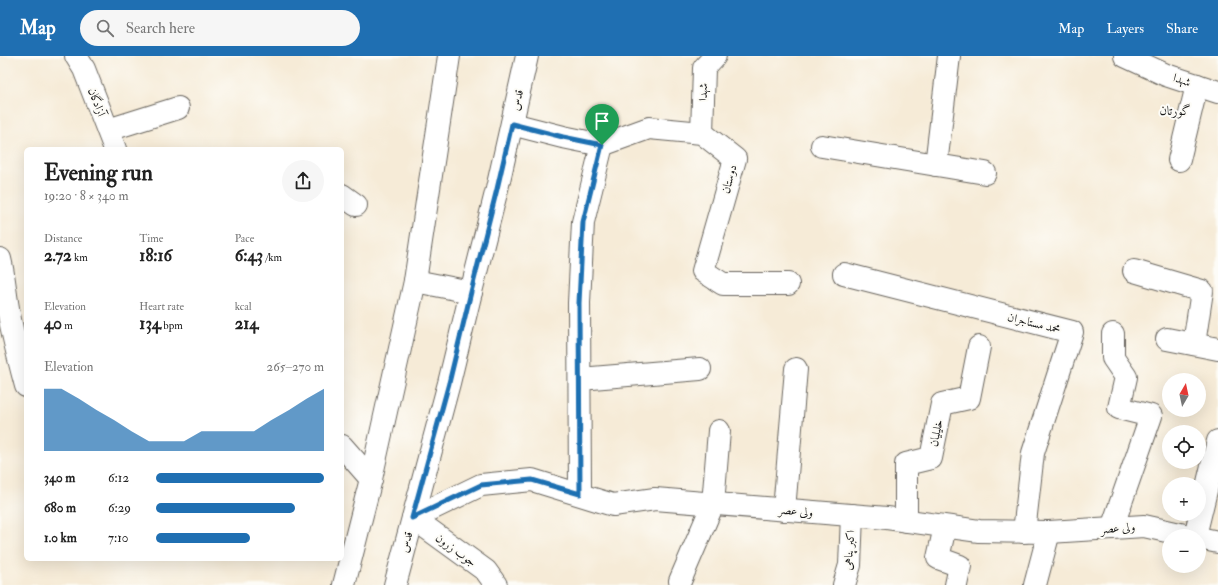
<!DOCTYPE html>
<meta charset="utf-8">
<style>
body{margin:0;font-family:"IM FELL Double Pica",Amiri,serif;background:#f6f6f6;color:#222;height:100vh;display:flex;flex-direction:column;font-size:15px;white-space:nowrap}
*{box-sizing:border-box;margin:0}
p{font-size:13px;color:#767676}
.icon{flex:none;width:22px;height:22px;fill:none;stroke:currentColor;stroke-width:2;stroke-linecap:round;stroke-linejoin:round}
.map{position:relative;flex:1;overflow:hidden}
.sheet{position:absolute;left:24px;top:91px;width:320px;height:414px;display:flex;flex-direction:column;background:#fff;border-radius:6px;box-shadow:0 4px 16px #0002}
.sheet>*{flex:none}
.needle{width:26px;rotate:9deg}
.buttons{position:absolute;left:1162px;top:317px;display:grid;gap:8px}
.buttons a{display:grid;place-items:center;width:44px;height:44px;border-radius:50%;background:#fff;box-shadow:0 4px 16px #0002;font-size:20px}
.pin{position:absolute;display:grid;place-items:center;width:34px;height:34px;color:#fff;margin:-41px -17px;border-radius:50% 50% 50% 0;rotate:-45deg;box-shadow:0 0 4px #0007}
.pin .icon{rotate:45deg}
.round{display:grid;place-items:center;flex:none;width:42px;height:42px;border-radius:21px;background:#f6f6f6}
.head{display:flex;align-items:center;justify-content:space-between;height:68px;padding:0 20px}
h1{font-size:22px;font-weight:700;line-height:30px}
.stats{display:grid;grid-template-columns:repeat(3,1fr);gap:6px;height:68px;padding:4px 20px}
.stats div{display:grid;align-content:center}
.stats b{font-size:17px;font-weight:700}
.stats small{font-size:11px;font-weight:400}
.stats p{font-size:11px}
.chart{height:112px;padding:8px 20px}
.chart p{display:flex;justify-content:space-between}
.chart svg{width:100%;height:72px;margin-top:4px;fill:#1f6fb2;opacity:.7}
ul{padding:0 20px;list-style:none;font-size:13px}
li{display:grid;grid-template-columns:64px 48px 1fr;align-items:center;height:30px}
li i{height:10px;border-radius:5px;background:#1f6fb2}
header{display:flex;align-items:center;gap:24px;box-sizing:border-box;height:56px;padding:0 20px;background:#1f6fb2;color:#fff}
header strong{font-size:19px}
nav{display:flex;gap:22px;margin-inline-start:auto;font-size:14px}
.search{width:280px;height:36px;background:#f6f6f6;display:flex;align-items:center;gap:10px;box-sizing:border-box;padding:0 14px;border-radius:22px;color:#767676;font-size:15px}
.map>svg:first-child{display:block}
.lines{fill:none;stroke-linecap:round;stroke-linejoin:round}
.minor-casing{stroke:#68645d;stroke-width:24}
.major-casing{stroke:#68645d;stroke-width:24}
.minor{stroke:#fff;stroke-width:22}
.major{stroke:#fff;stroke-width:22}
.route-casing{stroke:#fff;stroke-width:8}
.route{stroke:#1f6fb2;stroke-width:5}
.labels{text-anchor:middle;stroke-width:4;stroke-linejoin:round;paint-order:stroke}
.street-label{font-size:12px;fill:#1c1c1c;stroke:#fdfcf7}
.neighbourhood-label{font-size:13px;fill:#1c1c1c;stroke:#fdfcf7}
</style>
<header>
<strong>Map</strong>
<div class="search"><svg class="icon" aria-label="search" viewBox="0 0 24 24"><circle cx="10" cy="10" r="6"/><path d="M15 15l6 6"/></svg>Search here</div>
<nav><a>Map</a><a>Layers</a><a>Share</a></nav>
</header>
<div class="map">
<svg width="1218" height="529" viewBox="0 0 1218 529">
<rect width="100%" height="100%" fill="#fdfcf7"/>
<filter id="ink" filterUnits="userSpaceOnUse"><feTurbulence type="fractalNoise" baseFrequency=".025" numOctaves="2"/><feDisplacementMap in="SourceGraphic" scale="8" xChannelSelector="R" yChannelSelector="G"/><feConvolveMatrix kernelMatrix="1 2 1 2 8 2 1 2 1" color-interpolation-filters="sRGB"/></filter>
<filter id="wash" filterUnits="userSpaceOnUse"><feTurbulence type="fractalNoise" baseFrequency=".012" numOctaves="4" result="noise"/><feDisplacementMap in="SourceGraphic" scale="16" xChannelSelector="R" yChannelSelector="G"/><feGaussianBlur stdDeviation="0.9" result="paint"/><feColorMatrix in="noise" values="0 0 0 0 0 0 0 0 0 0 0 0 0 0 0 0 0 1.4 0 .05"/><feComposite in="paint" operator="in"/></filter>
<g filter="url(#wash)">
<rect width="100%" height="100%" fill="#f6ebd7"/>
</g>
<g filter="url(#ink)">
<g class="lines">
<g class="minor-casing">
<g id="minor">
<polyline points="76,0 84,13 115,93"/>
<polyline points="1125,0 1166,19 1218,36"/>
<polyline points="512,68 563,81 602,89 649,72 702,77 735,103 703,215 723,228 788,228"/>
<polyline points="108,74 178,52"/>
<polyline points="702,77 704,12 715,0"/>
<polyline points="822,90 985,117"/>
<polyline points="1179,104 1197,29"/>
<polyline points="936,109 949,0"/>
<polyline points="342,139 356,149"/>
<path d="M0 203C4 219 5 235 8 252 12 278 19 304 26 330"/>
<polyline points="1134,215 1202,235 1194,288"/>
<polyline points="844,218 1072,276 1033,397 1024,476"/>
<polyline points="1167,283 1218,293"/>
<polyline points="580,323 700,313"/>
<polyline points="342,390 371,423"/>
<polyline points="580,438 579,247 583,166 602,89"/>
<polyline points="784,454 796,313"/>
<polyline points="906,465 906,408 931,402 942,348 969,342 979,291"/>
<polyline points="945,471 938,502 960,510 956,529"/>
<polyline points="1112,472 1151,360 1119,352 1126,321 1113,302 1113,278"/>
<polyline points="1195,480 1218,385"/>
<polyline points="1199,482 1218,486"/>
<polyline points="680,525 713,448 719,375"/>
<polyline points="496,529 486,515 413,462 481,429 532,424 613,449 655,443 887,462 979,475 1049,476 1144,470 1189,480"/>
<polyline points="844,529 850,509 852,459"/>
<polyline points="1035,529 1049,476"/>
</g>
</g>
<g class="major-casing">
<g id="major">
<polyline points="415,225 471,236"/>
<polyline points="344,529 371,423 415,225 449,0"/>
<polyline points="395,529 449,327 471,236 497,133 527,0"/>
</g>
</g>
<use href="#minor" class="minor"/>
<use href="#major" class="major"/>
</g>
</g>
<g class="lines" filter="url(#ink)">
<g class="route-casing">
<polygon id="route" points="512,68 563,81 602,89 583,166 579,247 580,438 532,424 481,429 412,462 449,327 471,236 497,133"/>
</g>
<use href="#route" class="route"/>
</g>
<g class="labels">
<g class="street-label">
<text transform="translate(1182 24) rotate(19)" y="4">شهدا</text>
<text transform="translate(703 36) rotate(-89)" y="4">شهدا</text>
<text transform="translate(517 44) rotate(-77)" y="4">قدس</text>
<text transform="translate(97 46) rotate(69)" y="4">آزادگان</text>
<text transform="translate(729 123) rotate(-75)" y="4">دوستان</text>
<text transform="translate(1034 267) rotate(14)" y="4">محمد مستاجران</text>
<text transform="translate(936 377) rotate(-79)" y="4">خلیلیان</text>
<text transform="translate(796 455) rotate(5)" y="4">ولی عصر</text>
<text transform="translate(1118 472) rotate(-4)" y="4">ولی عصر</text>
<text transform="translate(406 486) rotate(-75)" y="4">قدس</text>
<text transform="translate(456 494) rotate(36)" y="4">جوب زرون</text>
<text transform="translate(849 494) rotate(-85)" y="4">اکبر پناهی</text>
</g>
<g class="neighbourhood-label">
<text x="1175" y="59">گورتان</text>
</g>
</g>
</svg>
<div class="buttons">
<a><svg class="needle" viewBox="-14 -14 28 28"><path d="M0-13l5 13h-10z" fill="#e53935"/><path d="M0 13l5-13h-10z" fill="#767676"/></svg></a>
<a><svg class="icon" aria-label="locate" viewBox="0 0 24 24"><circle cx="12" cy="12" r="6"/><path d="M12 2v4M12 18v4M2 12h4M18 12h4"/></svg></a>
<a>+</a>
<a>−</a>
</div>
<div class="pin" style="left:602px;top:89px;background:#1e9e55"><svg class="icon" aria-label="arrive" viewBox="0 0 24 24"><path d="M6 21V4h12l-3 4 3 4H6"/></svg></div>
<section class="sheet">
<div class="head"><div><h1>Evening run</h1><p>19:20 · 8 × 340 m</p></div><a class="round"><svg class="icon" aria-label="share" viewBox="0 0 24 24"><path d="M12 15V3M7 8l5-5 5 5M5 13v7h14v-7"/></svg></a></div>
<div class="stats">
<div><p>Distance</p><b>2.72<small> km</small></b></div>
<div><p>Time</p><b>18:16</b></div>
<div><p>Pace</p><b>6:43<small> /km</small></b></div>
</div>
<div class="stats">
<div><p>Elevation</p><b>40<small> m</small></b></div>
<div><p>Heart rate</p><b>134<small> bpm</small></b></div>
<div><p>kcal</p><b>214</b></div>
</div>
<div class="chart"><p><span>Elevation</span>265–270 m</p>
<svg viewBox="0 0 160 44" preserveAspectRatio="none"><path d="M0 44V6L10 6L20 12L30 19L40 25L50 32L60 38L70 38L80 38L90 32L100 32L110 32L120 32L130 25L140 19L150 12L160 6V44z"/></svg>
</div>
<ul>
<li><b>340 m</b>6:12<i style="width:100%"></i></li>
<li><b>680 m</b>6:29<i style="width:83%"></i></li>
<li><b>1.0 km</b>7:10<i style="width:56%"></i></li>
</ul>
</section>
</div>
